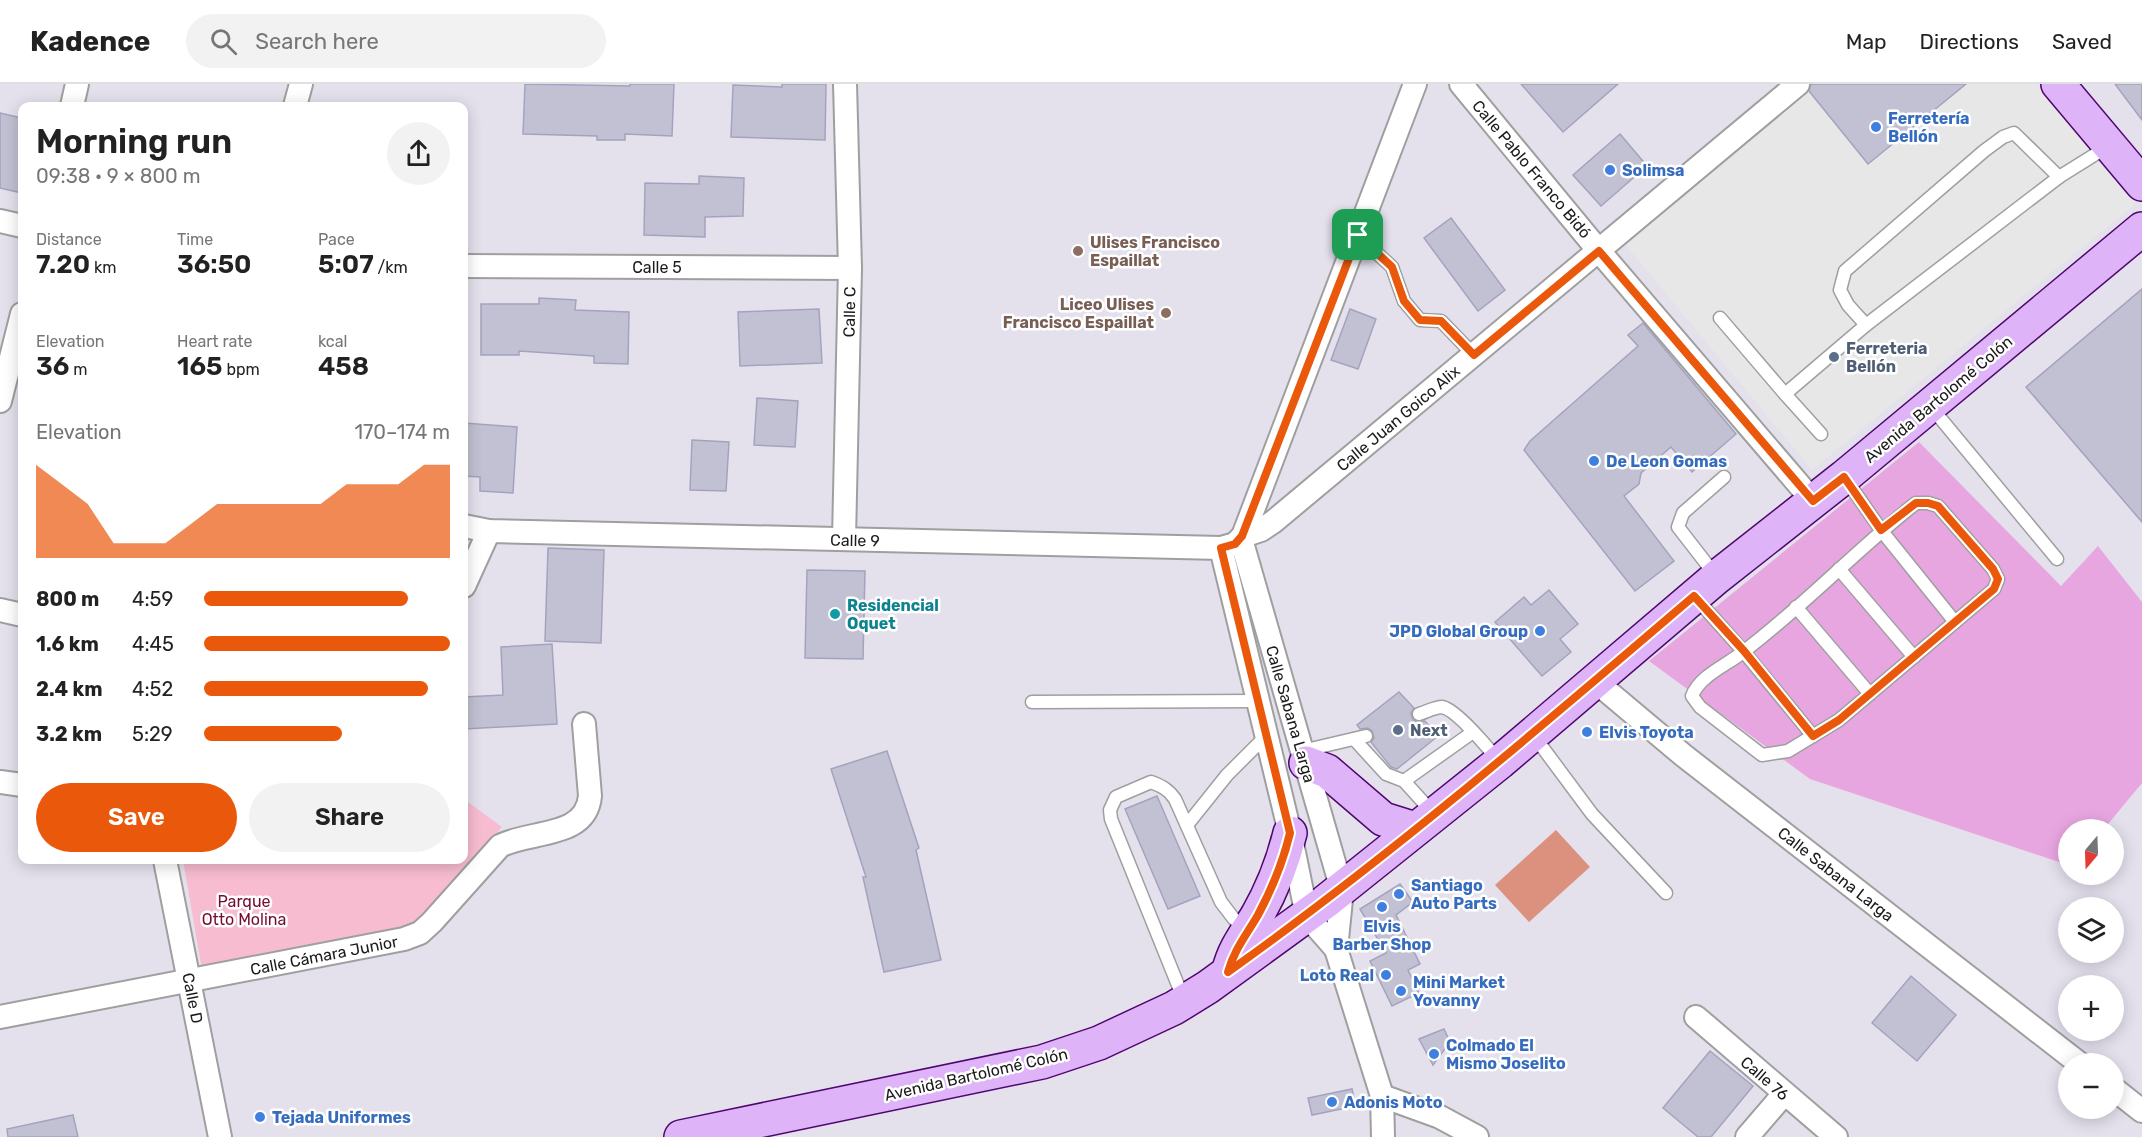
<!DOCTYPE html>
<meta charset="utf-8">
<style>
body{margin:0;font-family:Rubik,sans-serif;background:#f2f2f2;color:#222;height:100vh;display:flex;flex-direction:column;font-size:22px;white-space:nowrap}
*{box-sizing:border-box;margin:0}
p{font-size:20px;color:#767676}
.icon{flex:none;width:33px;height:33px;fill:none;stroke:currentColor;stroke-width:2;stroke-linecap:round;stroke-linejoin:round}
.map{position:relative;flex:1;overflow:hidden}
.sheet{position:absolute;left:18px;top:18px;width:450px;height:762px;display:flex;flex-direction:column;background:#fff;border-radius:12px;box-shadow:0 3px 15px #0003}
.sheet>*{flex:none}
.needle{width:39px;rotate:199deg}
.buttons{position:absolute;left:2058px;top:735px;display:grid;gap:12px}
.buttons a{display:grid;place-items:center;width:66px;height:66px;border-radius:50%;background:#fff;box-shadow:0 3px 15px #0003;font-size:30px}
.pin{position:absolute;display:grid;place-items:center;width:51px;height:51px;color:#fff;margin:-26px;border-radius:12px;box-shadow:0 3px 9px #0006}
.round{display:grid;place-items:center;flex:none;width:63px;height:63px;border-radius:32px;background:#f2f2f2}
.headline{display:flex;align-items:center;justify-content:space-between;height:102px;padding:0 18px}
h1{font-size:33px;font-weight:600;line-height:45px}
.figures{display:grid;grid-template-columns:repeat(3,1fr);gap:9px;height:102px;padding:6px 18px}
.figures div{display:grid;align-content:center}
.figures b{font-size:26px;font-weight:600}
.figures small{font-size:16px;font-weight:400}
.figures p{font-size:16px}
.chart{height:168px;padding:12px 18px}
.chart p{display:flex;justify-content:space-between}
.chart svg{width:100%;height:108px;margin-top:6px;fill:#ea580c;opacity:.7}
.cta{display:flex;gap:12px;margin-top:auto;padding:12px 18px}
.cta a{flex:1;height:69px;border-radius:36px;background:#ea580c;color:#fff;font-size:24px;font-weight:600;line-height:69px;text-align:center}
.cta a+a{background:#f2f2f2;color:#222}
ul{padding:0 18px;list-style:none;font-size:20px}
li{display:grid;grid-template-columns:96px 72px 1fr;align-items:center;height:45px}
li i{height:15px;border-radius:8px;background:#ea580c}
header{display:flex;align-items:center;gap:36px;box-sizing:border-box;height:84px;padding:0 30px;background:#fff;border-bottom:2px solid #e0e0e0}
header strong{font-size:28px}
nav{display:flex;gap:33px;margin-inline-start:auto;font-size:21px}
.search{width:420px;height:54px;background:#f2f2f2;display:flex;align-items:center;gap:15px;box-sizing:border-box;padding:0 21px;border-radius:33px;color:#767676;font-size:22px}
.map>svg:first-child{display:block}
.grass{fill:#e8a6e1}
.park{fill:#f8bcd0}
.pitch{fill:#dc917e}
.parking{fill:#e7e7e7}
.building{fill:#c2c1d3;stroke:#a4a3be;stroke-width:1.5}
.lines{fill:none;stroke-linecap:round;stroke-linejoin:round}
.lane-casing{stroke:#9f9f9f;stroke-width:15}
.street-casing{stroke:#9f9f9f;stroke-width:26}
.secondary-casing{stroke:#4f066f;stroke-width:36}
.lane{stroke:#fff;stroke-width:12}
.street{stroke:#fff;stroke-width:22}
.secondary{stroke:#dfb3f8;stroke-width:33}
.route-casing{stroke:#fff;stroke-width:12}
.route{stroke:#ea580c;stroke-width:8}
.shop-dot{fill:#3f7fe0;stroke:#fff;stroke-width:2}
.education-dot{fill:#8d6e63;stroke:#fff;stroke-width:2}
.service-dot{fill:#5c6f8a;stroke:#fff;stroke-width:2}
.culture-dot{fill:#0f9aa8;stroke:#fff;stroke-width:2}
.labels{text-anchor:middle;stroke-width:5;stroke-linejoin:round;paint-order:stroke}
.shop-label{font-size:16px;font-weight:bold;fill:#366cbe;stroke:#fff;text-anchor:start}
.street-label{font-size:16px;fill:#1b1b1b;stroke:#fff}
.education-label{font-size:16px;font-weight:bold;fill:#785e54;stroke:#fff;text-anchor:start}
.service-label{font-size:16px;font-weight:bold;fill:#4e5e75;stroke:#fff;text-anchor:start}
.culture-label{font-size:16px;font-weight:bold;fill:#0d838f;stroke:#fff;text-anchor:start}
.park-label{font-size:16px;fill:#760c2f;stroke:#fff}
</style>
<header>
<strong>Kadence</strong>
<div class="search"><svg class="icon" aria-label="search" viewBox="0 0 24 24"><circle cx="10" cy="10" r="6"/><path d="M15 15l6 6"/></svg>Search here</div>
<nav><a>Map</a><a>Directions</a><a>Saved</a></nav>
</header>
<div class="map">
<svg width="2142" height="1053" viewBox="0 0 2142 1053">
<rect width="100%" height="100%" fill="#e4e1ed"/>
<polygon class="grass" points="1919,358 2061,502 2098,462 2142,518 2142,699 2104,745 2068,746 2068,781 1810,695 1649,577"/>
<polygon class="park" points="464,715 502,743 417,841 202,886 183,776 464,776"/>
<polygon class="pitch" points="1556,746 1590,783 1529,838 1495,801"/>
<polygon class="parking" points="1816,0 2037,0 2135,120 1812,386 1626,161"/>
<g class="building">
<polygon points="525,0 630,2 630,0 674,0 672,52 625,50 625,56 597,56 597,52 523,50"/>
<polygon points="782,0 826,0 825,56 731,53 733,1 782,3"/>
<polygon points="1521,0 1618,0 1563,48"/>
<polygon points="1811,0 1966,0 1868,80 1809,7"/>
<polygon points="2115,0 2142,0 2142,36"/>
<polygon points="0,29 22,34 22,109 0,104"/>
<polygon points="1620,50 1647,82 1601,122 1573,91"/>
<polygon points="699,92 744,94 743,132 705,133 705,153 644,151 645,99 699,100"/>
<polygon points="1451,134 1505,206 1478,227 1424,154"/>
<polygon points="2142,205 2142,438 2026,303"/>
<polygon points="539,214 576,216 575,226 629,228 628,280 594,279 594,272 519,267 519,271 481,271 481,220 539,220"/>
<polygon points="819,225 822,279 740,282 738,228"/>
<polygon points="1350,225 1376,235 1358,285 1331,276"/>
<polygon points="1643,239 1736,350 1692,388 1671,363 1641,389 1639,400 1624,412 1674,477 1635,507 1524,366 1530,357 1638,262 1628,251"/>
<polygon points="757,314 798,317 795,363 754,361"/>
<polygon points="464,339 517,343 513,409 480,407 480,393 464,392"/>
<polygon points="692,356 729,358 726,407 690,406"/>
<polygon points="548,464 604,466 601,559 545,557"/>
<polygon points="807,486 865,487 863,575 805,574"/>
<polygon points="1549,506 1578,540 1560,555 1571,568 1542,592 1495,538 1524,513 1531,521"/>
<polygon points="552,560 557,640 464,645 464,613 503,611 501,563"/>
<polygon points="1399,608 1414,624 1411,629 1413,636 1418,638 1425,637 1438,652 1397,685 1391,683 1371,658 1374,654 1372,647 1368,644 1360,645 1357,641"/>
<polygon points="887,667 919,764 916,766 941,876 884,888 863,793 866,793 831,685"/>
<polygon points="1157,712 1200,812 1168,825 1125,725"/>
<polygon points="1400,800 1413,818 1396,831 1420,880 1408,886 1419,909 1392,922 1370,877 1386,869 1360,825"/>
<polygon points="1911,892 1956,931 1917,977 1872,939"/>
<polygon points="1444,945 1450,958 1433,981 1419,955"/>
<polygon points="1710,967 1753,1002 1711,1053 1698,1053 1663,1024"/>
<polygon points="1352,1005 1356,1022 1312,1031 1308,1014"/>
<polygon points="73,1031 78,1053 8,1053 7,1045"/>
</g>
<g class="lines">
<g class="lane-casing">
<g id="lane">
<polyline points="1357,151 1392,183 1404,217 1420,236 1441,237 1474,271"/>
<polyline points="1720,234 1785,310"/>
<polyline points="1866,241 1848,221 1840,206 1845,187 1984,67 2003,53 2014,49 2059,93"/>
<polyline points="1931,323 2057,475"/>
<polyline points="1821,350 1785,310 1866,241 2059,93 2107,63"/>
<polyline points="1845,394 1881,446 1955,538"/>
<path d="M1916 419H1928L1938 422 1993 485 1998 495 1994 505 1839 636 1788 667 1762 671 1700 623 1692 612C1699 592 1727 581 1743 568 1804 522 1856 466 1916 419Z"/>
<polyline points="1839,485 1914,573"/>
<polyline points="1716,492 1678,443 1683,429 1724,393"/>
<polyline points="1695,513 1744,568 1813,652"/>
<polyline points="1796,523 1870,610"/>
<polyline points="1032,618 1258,617"/>
<path d="M1419 630C1426 628 1435 623 1442 623 1456 625 1489 665 1499 677"/>
<polyline points="1534,652 1592,730 1666,809"/>
<polyline points="1354,655 1386,690 1404,697 1433,729"/>
<polyline points="1302,667 1366,652"/>
<polyline points="1404,697 1473,648"/>
<polyline points="1187,741 1227,691 1266,652"/>
<path d="M1184 916 1111 735 1110 726 1116 713 1151 698C1162 702 1169 706 1175 715L1221 818 1234 835 1240 840 1249 843"/>
</g>
</g>
<g class="street-casing">
<g id="street">
<polyline points="1461,0 1599,167 1813,417"/>
<polyline points="72,22 77,0"/>
<polyline points="295,22 301,0"/>
<polyline points="0,137 22,142"/>
<polyline points="464,182 850,184"/>
<polyline points="0,317 22,230"/>
<polyline points="464,442 489,447 1221,464 1235,460 1243,452 1415,0"/>
<polyline points="1243,452 1261,446 1273,438 1798,0"/>
<polyline points="844,455 850,184 845,0"/>
<polyline points="1241,455 1342,806 1336,865 1382,1012 1383,1053"/>
<polyline points="1221,464 1290,749 1307,832 1336,865"/>
<polyline points="464,502 489,447"/>
<polyline points="0,526 22,531"/>
<polyline points="1595,597 1683,671 2080,980"/>
<polyline points="0,698 22,701"/>
<polyline points="165,776 220,1053"/>
<path d="M0 933 404 855 420 849 432 838 500 762C530 746 586 755 590 712L584 640"/>
<polyline points="1696,933 1836,1053"/>
<polyline points="2114,1005 2142,1027"/>
<polyline points="1382,1012 1440,1033 1477,1053"/>
<polyline points="1747,1053 1784,1010"/>
</g>
</g>
<g class="secondary-casing">
<g id="secondary">
<polyline points="2058,0 2142,100"/>
<polyline points="1306,679 1327,687 1383,735 1415,745"/>
<path d="M1229 886C1234 865 1246 850 1257 832 1272 806 1283 778 1290 749"/>
<polyline points="681,1053 1042,978 1099,959 1174,924 1208,903 1325,818 1500,678 1717,493 1844,393 2142,145"/>
</g>
</g>
<use href="#lane" class="lane"/>
<use href="#street" class="street"/>
<use href="#secondary" class="secondary"/>
</g>
<g class="lines">
<g class="route-casing">
<path id="route" d="M1358 151 1392 183 1404 217 1420 236 1441 237 1474 271 1599 167 1813 417 1844 393 1881 446 1916 419H1928L1938 422 1993 485 1998 495 1994 505 1839 636 1813 652 1744 567 1694 512C1542 642 1391 772 1228 888 1234 866 1247 850 1258 831 1272 805 1283 778 1290 749L1221 464 1235 460 1242 452Z"/>
</g>
<use href="#route" class="route"/>
</g>
<g class="shop-dot">
<circle cx="1876" cy="43" r="6"/>
<circle cx="1610" cy="86" r="6"/>
<circle cx="1594" cy="377" r="6"/>
<circle cx="1540" cy="547" r="6"/>
<circle cx="1587" cy="648" r="6"/>
<circle cx="1399" cy="810" r="6"/>
<circle cx="1382" cy="823" r="6"/>
<circle cx="1386" cy="891" r="6"/>
<circle cx="1401" cy="907" r="6"/>
<circle cx="1434" cy="970" r="6"/>
<circle cx="1332" cy="1018" r="6"/>
<circle cx="260" cy="1033" r="6"/>
</g>
<g class="education-dot">
<circle cx="1078" cy="167" r="6"/>
<circle cx="1166" cy="229" r="6"/>
</g>
<g class="service-dot">
<circle cx="1834" cy="273" r="6"/>
<circle cx="1398" cy="646" r="6"/>
</g>
<circle class="culture-dot" cx="835" cy="530" r="6"/>
<g class="labels">
<g class="shop-label">
<text x="1888" y="40">Ferretería<tspan x="1888" dy="18">Bellón</tspan></text>
<text x="1622" y="92">Solimsa</text>
<text x="1606" y="383">De Leon Gomas</text>
<text x="1528" y="553" text-anchor="end">JPD Global Group</text>
<text x="1599" y="654">Elvis Toyota</text>
<text x="1411" y="807">Santiago<tspan x="1411" dy="18">Auto Parts</tspan></text>
<text x="1382" y="848" text-anchor="middle">Elvis<tspan x="1382" dy="18">Barber Shop</tspan></text>
<text x="1374" y="897" text-anchor="end">Loto Real</text>
<text x="1413" y="904">Mini Market<tspan x="1413" dy="18">Yovanny</tspan></text>
<text x="1446" y="967">Colmado El<tspan x="1446" dy="18">Mismo Joselito</tspan></text>
<text x="1344" y="1024">Adonis Moto</text>
<text x="272" y="1039">Tejada Uniformes</text>
</g>
<g class="street-label">
<text transform="translate(1532 85) rotate(50)" y="6">Calle Pablo Franco Bidó</text>
<text x="657" y="189">Calle 5</text>
<text transform="translate(849 228) rotate(-89)" y="6">Calle C</text>
<text transform="translate(1938 315) rotate(-40)" y="6">Avenida Bartolomé Colón</text>
<text transform="translate(1398 334) rotate(-40)" y="6">Calle Juan Goico Alix</text>
<text transform="translate(855 456) rotate(1)" y="6">Calle 9</text>
<text transform="translate(1291 630) rotate(74)" y="6">Calle Sabana Larga</text>
<text transform="translate(1836 790) rotate(38)" y="6">Calle Sabana Larga</text>
<text transform="translate(324 871) rotate(-11)" y="6">Calle Cámara Junior</text>
<text transform="translate(193 914) rotate(79)" y="6">Calle D</text>
<text transform="translate(976 990) rotate(-13)" y="6">Avenida Bartolomé Colón</text>
<text transform="translate(1765 994) rotate(41)" y="6">Calle 76</text>
</g>
<g class="education-label">
<text x="1090" y="164">Ulises Francisco<tspan x="1090" dy="18">Espaillat</tspan></text>
<text x="1154" y="226" text-anchor="end">Liceo Ulises<tspan x="1154" dy="18">Francisco Espaillat</tspan></text>
</g>
<g class="service-label">
<text x="1846" y="270">Ferreteria<tspan x="1846" dy="18">Bellón</tspan></text>
<text x="1410" y="652">Next</text>
</g>
<g class="culture-label">
<text x="847" y="527">Residencial<tspan x="847" dy="18">Oquet</tspan></text>
</g>
<g class="park-label">
<text x="244" y="823">Parque<tspan x="244" dy="18">Otto Molina</tspan></text>
</g>
</g>
</svg>
<div class="buttons">
<a><svg class="needle" viewBox="-14 -14 28 28"><path d="M0-13l5 13h-10z" fill="#e53935"/><path d="M0 13l5-13h-10z" fill="#767676"/></svg></a>
<a><svg class="icon" aria-label="layers" viewBox="0 0 24 24"><path d="M12 4l9 5-9 5-9-5zM3 14l9 5 9-5"/></svg></a>
<a>+</a>
<a>−</a>
</div>
<div class="pin" style="left:1358px;top:151px;background:#1e9e55"><svg class="icon" aria-label="arrive" viewBox="0 0 24 24"><path d="M6 21V4h12l-3 4 3 4H6"/></svg></div>
<section class="sheet">
<div class="headline"><div><h1>Morning run</h1><p>09:38 · 9 × 800 m</p></div><a class="round"><svg class="icon" aria-label="share" viewBox="0 0 24 24"><path d="M12 15V3M7 8l5-5 5 5M5 13v7h14v-7"/></svg></a></div>
<div class="figures">
<div><p>Distance</p><b>7.20<small> km</small></b></div>
<div><p>Time</p><b>36:50</b></div>
<div><p>Pace</p><b>5:07<small> /km</small></b></div>
</div>
<div class="figures">
<div><p>Elevation</p><b>36<small> m</small></b></div>
<div><p>Heart rate</p><b>165<small> bpm</small></b></div>
<div><p>kcal</p><b>458</b></div>
</div>
<div class="chart"><p><span>Elevation</span>170–174 m</p>
<svg viewBox="0 0 160 44" preserveAspectRatio="none"><path d="M0 44V6L10 14L20 22L30 38L40 38L50 38L60 30L70 22L80 22L90 22L100 22L110 22L120 14L130 14L140 14L150 6L160 6V44z"/></svg>
</div>
<ul>
<li><b>800 m</b>4:59<i style="width:83%"></i></li>
<li><b>1.6 km</b>4:45<i style="width:100%"></i></li>
<li><b>2.4 km</b>4:52<i style="width:91%"></i></li>
<li><b>3.2 km</b>5:29<i style="width:56%"></i></li>
</ul>
<div class="cta"><a>Save</a><a>Share</a></div>
</section>
</div>
